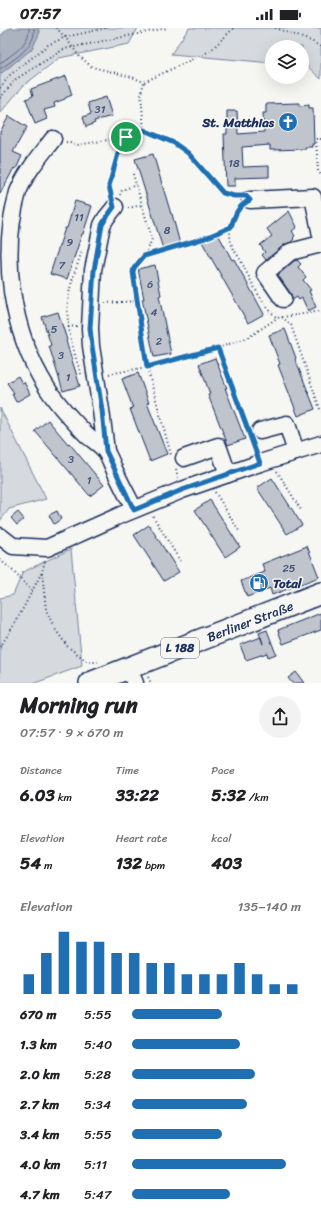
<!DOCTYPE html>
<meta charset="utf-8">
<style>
body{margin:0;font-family:Sriracha,sans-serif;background:#f2f2f2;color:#202124;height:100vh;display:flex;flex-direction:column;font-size:15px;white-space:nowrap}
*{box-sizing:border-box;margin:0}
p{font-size:13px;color:#757577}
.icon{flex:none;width:22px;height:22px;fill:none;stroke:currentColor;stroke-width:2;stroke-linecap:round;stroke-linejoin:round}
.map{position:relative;height:655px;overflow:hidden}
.panel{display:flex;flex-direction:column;background:#fff;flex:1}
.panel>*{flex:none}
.buttons{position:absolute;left:265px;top:12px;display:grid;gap:8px}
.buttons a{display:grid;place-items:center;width:44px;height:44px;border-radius:50%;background:#fff;box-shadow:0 4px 16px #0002;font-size:20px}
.pin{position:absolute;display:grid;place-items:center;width:34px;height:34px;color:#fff;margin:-17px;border:2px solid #fff;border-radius:50%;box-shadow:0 1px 4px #0007}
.round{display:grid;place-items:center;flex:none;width:42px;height:42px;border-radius:21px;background:#f2f2f2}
.overview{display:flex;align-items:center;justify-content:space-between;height:68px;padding:0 20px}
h1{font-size:22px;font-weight:800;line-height:30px}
.stats{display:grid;grid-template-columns:repeat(3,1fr);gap:6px;height:68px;padding:4px 20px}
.stats div{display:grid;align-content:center}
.stats b{font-size:17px;font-weight:800}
.stats small{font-size:11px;font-weight:400}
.stats p{font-size:11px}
.chart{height:112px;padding:8px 20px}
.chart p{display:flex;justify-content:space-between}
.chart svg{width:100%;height:72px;margin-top:4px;stroke:#1f6fb2;stroke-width:6}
ul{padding:0 20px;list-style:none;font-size:13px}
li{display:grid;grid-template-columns:64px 48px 1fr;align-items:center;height:30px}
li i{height:10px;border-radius:5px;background:#1f6fb2}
.status{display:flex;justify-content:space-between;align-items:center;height:28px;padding:0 20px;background:#fff;direction:ltr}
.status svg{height:11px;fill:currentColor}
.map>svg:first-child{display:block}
.green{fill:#d6d9dd;stroke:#78849e}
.water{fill:#abb2c0;stroke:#717e99}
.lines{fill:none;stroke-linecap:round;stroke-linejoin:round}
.shore{stroke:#556385;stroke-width:1}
.building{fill:#c0c4cd;stroke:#1b2f5e}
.minor-casing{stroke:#1b2f5e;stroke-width:19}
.major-casing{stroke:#1b2f5e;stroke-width:24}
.path{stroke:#1b2f5e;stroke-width:2;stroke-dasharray:1 3;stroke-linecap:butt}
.minor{stroke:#f6f6f2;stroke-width:16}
.major{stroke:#f6f6f2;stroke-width:21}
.route-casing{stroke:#fff;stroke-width:8}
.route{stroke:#1f6fb2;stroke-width:5}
.labels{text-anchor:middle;stroke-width:3;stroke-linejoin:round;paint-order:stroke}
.number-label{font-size:11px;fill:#44547a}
.shield{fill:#f6f6f2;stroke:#5d6b8a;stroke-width:1}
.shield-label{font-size:12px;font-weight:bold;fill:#1b2f5e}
.poi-label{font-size:13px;font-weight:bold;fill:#1b2f5e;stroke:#f6f6f2;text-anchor:end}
.street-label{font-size:13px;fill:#1b2f5e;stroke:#f6f6f2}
</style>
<div class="status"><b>07:57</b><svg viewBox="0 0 49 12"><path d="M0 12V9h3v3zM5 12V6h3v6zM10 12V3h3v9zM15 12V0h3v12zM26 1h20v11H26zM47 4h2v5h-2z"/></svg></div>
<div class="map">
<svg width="321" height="655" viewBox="0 0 321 655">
<rect width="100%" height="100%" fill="#f6f6f2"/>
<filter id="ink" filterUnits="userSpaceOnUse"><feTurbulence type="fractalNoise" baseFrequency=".025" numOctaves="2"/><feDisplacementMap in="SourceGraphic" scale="8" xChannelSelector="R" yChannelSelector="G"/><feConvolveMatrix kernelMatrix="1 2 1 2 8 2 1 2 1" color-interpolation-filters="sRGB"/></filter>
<g filter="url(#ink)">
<g class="green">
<polygon points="37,0 138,0 129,16 59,30 23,58 0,85 0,46 12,37 40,4"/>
<polygon points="189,0 321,0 321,51 307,38 302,38 302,19 272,19 272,35 171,26"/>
<polygon points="0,380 46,471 9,481 0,493"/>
<polygon points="71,521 82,638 35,655 0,655 0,570 13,567 23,544"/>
</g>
<polygon class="water" points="9,0 37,0 40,4 32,21 0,46 0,8"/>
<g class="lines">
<g class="shore">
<path d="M0 35C12 27 30 16 29 0"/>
<path d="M0 41C13 32 37 18 34 0"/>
</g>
</g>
<g class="building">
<polygon points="66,48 72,67 65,70 65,71 54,75 55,79 44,82 47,91 35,96 26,71 33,68 31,61"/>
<polygon points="106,69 112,88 94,93 95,95 86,99 83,89 91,86 88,75"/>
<polygon points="299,75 299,78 309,77 309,80 313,80 314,116 312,116 312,119 305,119 306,121 270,122 270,117 242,119 243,139 269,138 269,149 235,150 235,158 226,158 224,106 227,106 227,83 237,83 238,106 264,104 263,85 266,85 266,76"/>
<polygon points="9,88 27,99 13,124 22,128 16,141 14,140 0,166 0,104"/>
<polygon points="153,126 171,186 172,186 180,216 163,221 135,131"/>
<polygon points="75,173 92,178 83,206 82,206 67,251 50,246 65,200 67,200"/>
<polygon points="289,183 297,199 292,203 295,208 293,210 294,211 291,214 284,217 266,232 262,227 265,224 260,217 272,208 267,201"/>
<polygon points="218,206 232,232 234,231 264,286 248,295 202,214"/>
<polygon points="297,232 301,236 298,239 306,249 303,252 311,262 309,263 316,279 308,283 302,270 299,272 297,269 292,272 291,266 278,247 294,233"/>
<polygon points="155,237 161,267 159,268 171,326 154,329 142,271 144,271 138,241"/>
<polygon points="58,284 67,312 66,313 80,358 63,363 49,318 51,317 42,289"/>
<polygon points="285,301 296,330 295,331 315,381 298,388 278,337 280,336 269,307"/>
<polygon points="215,330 227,360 225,360 245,411 228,417 208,367 210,366 199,336"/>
<polygon points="138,345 149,375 147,375 167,426 150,433 130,381 133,380 122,351"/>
<polygon points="18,348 22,355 24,354 30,366 16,374 12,366 14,365 7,355"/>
<polygon points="48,392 68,416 69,415 104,457 90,468 35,403"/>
<polygon points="272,450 302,497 287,506 257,460"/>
<polygon points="210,472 240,519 225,529 195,482"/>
<polygon points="57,483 61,491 54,496 49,487"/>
<polygon points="18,484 24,491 17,497 11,490"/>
<polygon points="149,497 179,544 164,553 134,507"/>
<polygon points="307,518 319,549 272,567 270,560 247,569 241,553 265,544 262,536"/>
<polygon points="321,585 321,602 283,616 278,602"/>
<polygon points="267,602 276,626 268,629 267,625 246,632 240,617 261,609 263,616 259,605"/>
<polygon points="296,644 304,655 292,655 288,650"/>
</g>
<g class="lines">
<g class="minor-casing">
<g id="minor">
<path d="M53 111C40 128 26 144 18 164 0 228 11 303 47 360 58 377 72 392 86 406 92 412 102 417 106 424 110 430 112 437 115 443 121 456 128 469 134 481"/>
<polyline points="250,172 313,169 321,207"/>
<polyline points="283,271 265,245 290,224 321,216"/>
<polyline points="260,403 287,396 296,424"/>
<polyline points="106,423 101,382 91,318 90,300 93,242 102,197 106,190 115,179"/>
<polyline points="184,430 218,418 228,446"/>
<polyline points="0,508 13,518 47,520 121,487 182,462 260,435 321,416"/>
<polyline points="128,640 135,655"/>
</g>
</g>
<g class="major-casing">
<polyline id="major" points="90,655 321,565"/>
</g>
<g class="path">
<polyline points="56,0 65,9 79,28 92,39 132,49 144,54 210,23 234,0"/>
<polyline points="275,0 311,13 321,19"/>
<polyline points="0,60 10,47 48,17 65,9 107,0"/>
<polyline points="0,70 16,51 64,21 167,0"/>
<polyline points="144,103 141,65 144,54"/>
<polyline points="126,109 135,105 144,103 174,115 195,132 223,165 237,168"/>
<polyline points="321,111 316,111 318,143 321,147"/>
<polyline points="66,114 77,117 126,109 119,122 109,158 111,166"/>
<polyline points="133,146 152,211 148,221 145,228 134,240 133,243 147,339 171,427"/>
<polyline points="120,167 122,162 136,157"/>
<path d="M240 179C232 187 228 202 231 214 232 220 238 227 241 233 251 253 260 274 277 290"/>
<polyline points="128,180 142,177"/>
<polyline points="146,227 205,210 231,199"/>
<polyline points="105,275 137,273"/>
<polyline points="282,289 291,297 321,384"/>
<polyline points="68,299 77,298"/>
<path d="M81 346C72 319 63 290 70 261 73 248 78 235 82 223"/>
<polyline points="109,346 147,339 218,320"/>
<polyline points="247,399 218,320 249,309 277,290 321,283"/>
<polyline points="253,414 256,423"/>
<polyline points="176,441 178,450"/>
<polyline points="277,443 301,482"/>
<polyline points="215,464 239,503"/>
<polyline points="153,488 180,533"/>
<polyline points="0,532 10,540 32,563"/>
<polyline points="42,544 46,582 55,601 67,618 88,634 98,634"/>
<polyline points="0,619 16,594 42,544 45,533"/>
<polyline points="148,649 151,655"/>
</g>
<use href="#minor" class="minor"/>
<use href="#major" class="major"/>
</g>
</g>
<g class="lines" filter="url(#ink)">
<g class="route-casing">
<path id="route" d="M144 102 174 115 188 125 223 165 234 168H246L250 172C238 178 235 186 231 199L205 210 144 228 134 240 133 244 147 339 218 320 260 435 182 462 134 482 106 423 102 382 92 318 90 300 94 242 102 197 106 190 114 179 109 158 119 122 126 109 135 104Z"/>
</g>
<use href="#route" class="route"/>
</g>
<defs>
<g id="church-disc" transform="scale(1)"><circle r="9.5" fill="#1f6fb2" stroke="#f6f6f2"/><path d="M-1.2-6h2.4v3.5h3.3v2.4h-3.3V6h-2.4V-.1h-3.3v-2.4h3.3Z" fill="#fff"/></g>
<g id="fuel-disc" transform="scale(1)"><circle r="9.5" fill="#1f6fb2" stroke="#f6f6f2"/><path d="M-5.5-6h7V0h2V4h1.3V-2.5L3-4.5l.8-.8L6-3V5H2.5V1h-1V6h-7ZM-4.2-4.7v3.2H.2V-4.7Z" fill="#fff"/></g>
</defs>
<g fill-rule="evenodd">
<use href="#church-disc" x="288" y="94"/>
<use href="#fuel-disc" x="259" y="555"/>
</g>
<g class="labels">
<g class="number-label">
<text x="100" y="85">31</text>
<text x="234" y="139">18</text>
<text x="79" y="193">11</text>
<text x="167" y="206">8</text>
<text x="70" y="218">9</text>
<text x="62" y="241">7</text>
<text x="150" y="260">6</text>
<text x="154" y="288">4</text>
<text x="54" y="305">5</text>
<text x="159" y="317">2</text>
<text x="61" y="331">3</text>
<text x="68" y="353">1</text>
<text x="71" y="435">3</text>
<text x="89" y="456">1</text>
<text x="289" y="544">25</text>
</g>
<rect class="shield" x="161" y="610" width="38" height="20" rx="3"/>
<g class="shield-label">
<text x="180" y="624">L 188</text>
</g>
<g class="poi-label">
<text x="274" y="99">St. Matthias</text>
<text x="273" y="560" text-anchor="start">Total</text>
</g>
<g class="street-label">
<text transform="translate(250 593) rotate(-21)" y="5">Berliner Straße</text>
</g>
</g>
</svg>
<div class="buttons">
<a><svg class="icon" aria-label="layers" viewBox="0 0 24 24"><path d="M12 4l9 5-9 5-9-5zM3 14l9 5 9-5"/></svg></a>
</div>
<div class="pin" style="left:126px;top:109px;background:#1e9e55"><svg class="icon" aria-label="arrive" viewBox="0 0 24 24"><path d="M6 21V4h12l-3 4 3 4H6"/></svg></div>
</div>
<section class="panel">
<div class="overview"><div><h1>Morning run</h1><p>07:57 · 9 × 670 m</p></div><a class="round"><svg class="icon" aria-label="share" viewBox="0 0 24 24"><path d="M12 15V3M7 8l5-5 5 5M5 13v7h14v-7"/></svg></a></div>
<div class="stats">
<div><p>Distance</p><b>6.03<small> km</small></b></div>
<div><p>Time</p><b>33:22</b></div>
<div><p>Pace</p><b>5:32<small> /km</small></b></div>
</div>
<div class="stats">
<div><p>Elevation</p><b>54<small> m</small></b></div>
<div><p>Heart rate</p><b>132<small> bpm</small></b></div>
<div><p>kcal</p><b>403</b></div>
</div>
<div class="chart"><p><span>Elevation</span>135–140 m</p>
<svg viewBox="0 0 160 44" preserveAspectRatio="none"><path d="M5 44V32M15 44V19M25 44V6M35 44V12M45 44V12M55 44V19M65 44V19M75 44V25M85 44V25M95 44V32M105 44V32M115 44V32M125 44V25M135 44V32M145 44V38M155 44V38"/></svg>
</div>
<ul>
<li><b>670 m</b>5:55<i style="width:53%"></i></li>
<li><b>1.3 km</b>5:40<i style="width:64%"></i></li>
<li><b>2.0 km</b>5:28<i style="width:73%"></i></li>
<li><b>2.7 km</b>5:34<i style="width:68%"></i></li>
<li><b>3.4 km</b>5:55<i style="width:53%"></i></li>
<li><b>4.0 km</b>5:11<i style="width:91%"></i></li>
<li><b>4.7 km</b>5:47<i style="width:58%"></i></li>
</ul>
</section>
